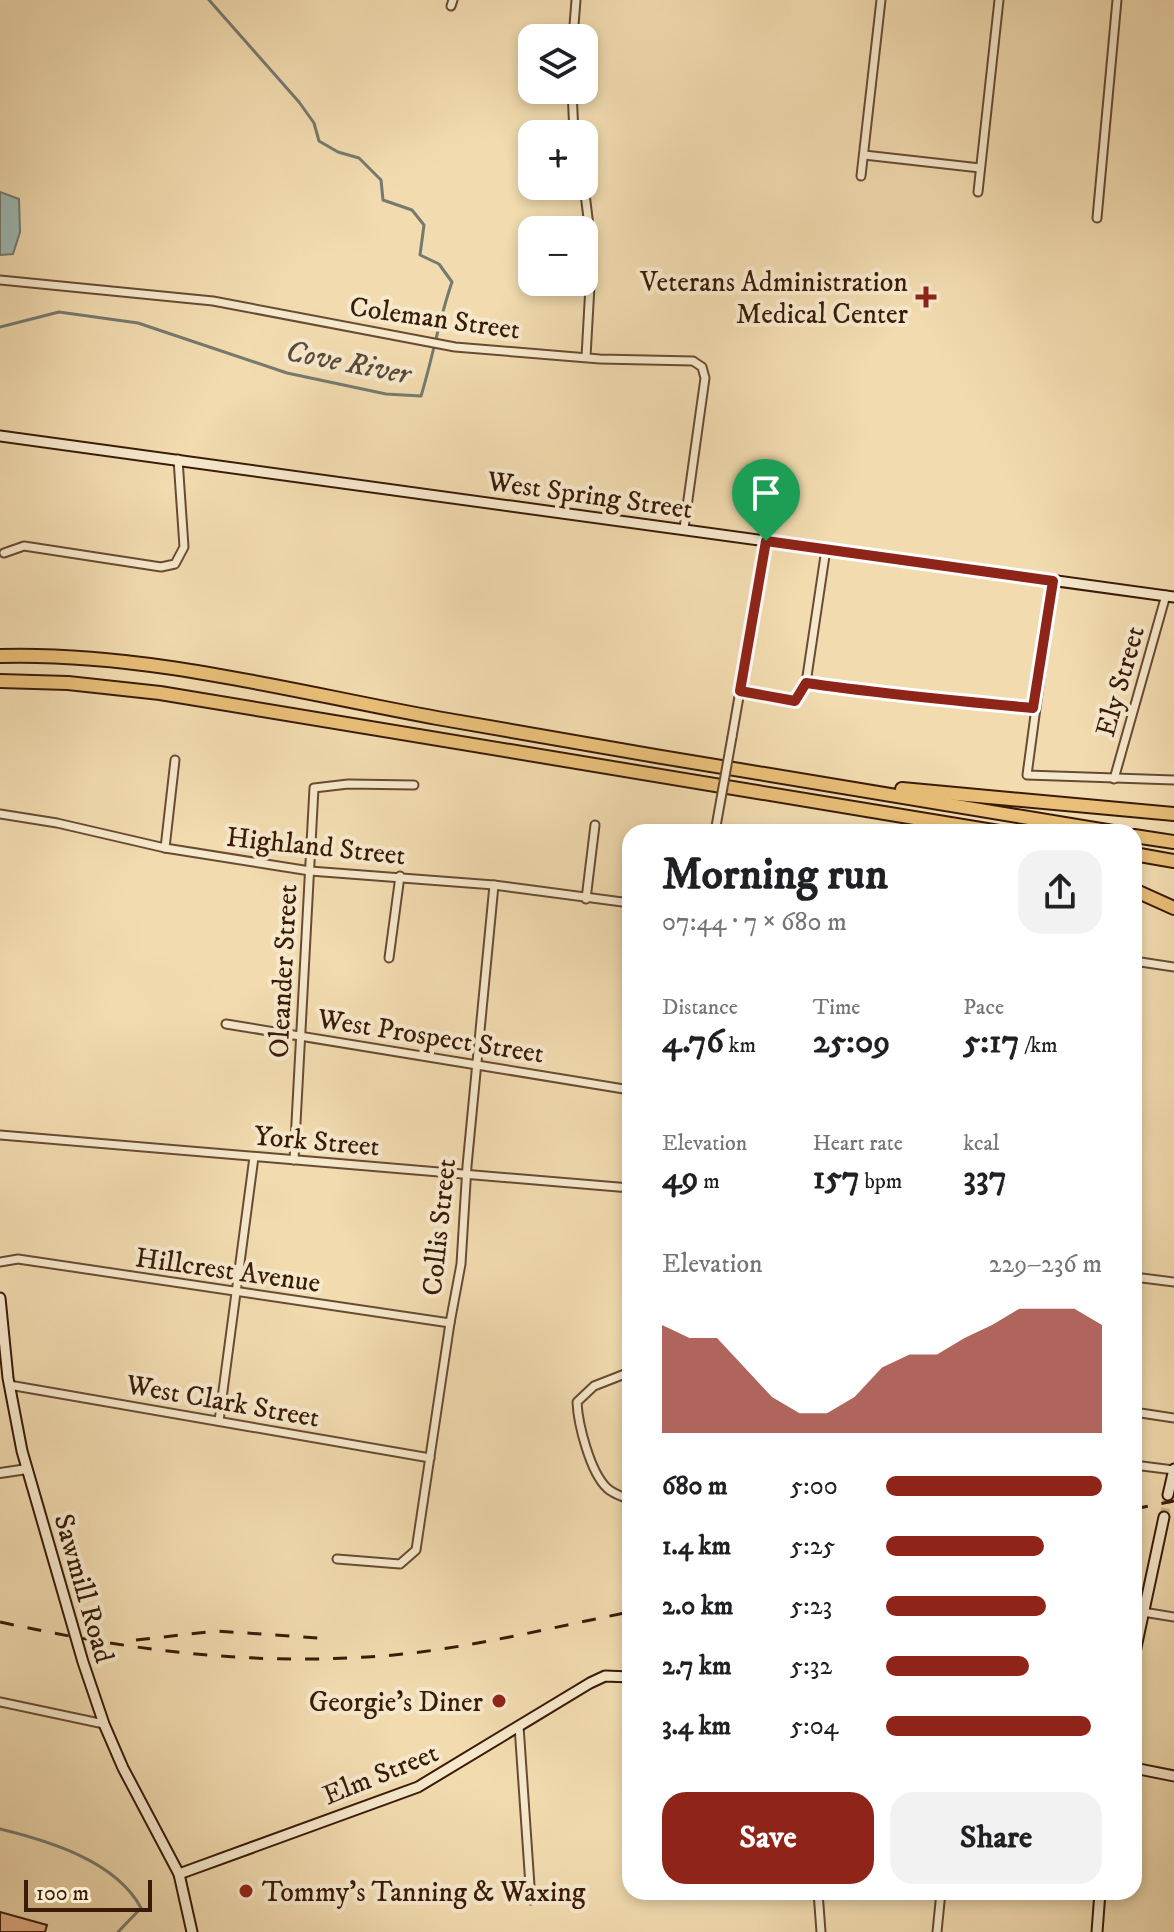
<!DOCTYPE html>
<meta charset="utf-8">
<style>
body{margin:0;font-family:"IM FELL DW Pica",serif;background:#f2f2f2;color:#202124;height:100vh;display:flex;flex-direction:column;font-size:30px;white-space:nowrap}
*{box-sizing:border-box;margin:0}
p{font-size:26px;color:#757577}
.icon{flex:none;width:44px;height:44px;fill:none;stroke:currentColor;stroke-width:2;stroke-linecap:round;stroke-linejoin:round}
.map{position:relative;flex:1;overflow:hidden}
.side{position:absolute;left:622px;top:824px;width:520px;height:1076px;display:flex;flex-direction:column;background:#fff;border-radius:24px;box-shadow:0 4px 12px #0003}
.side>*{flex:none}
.buttons{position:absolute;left:518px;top:24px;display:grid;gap:16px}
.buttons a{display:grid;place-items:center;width:80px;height:80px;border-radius:16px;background:#fff;box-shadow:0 4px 12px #0003;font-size:40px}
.scale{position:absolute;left:24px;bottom:20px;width:128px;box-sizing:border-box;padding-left:8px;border:4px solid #391b08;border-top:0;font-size:22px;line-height:28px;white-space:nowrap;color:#391b08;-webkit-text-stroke:6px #f6e8cb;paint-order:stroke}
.pin{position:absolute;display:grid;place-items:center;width:68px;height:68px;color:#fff;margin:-82px -34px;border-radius:50% 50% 50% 0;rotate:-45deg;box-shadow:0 0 8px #0007}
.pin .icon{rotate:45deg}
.round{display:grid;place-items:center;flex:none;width:84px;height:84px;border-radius:24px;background:#f2f2f2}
.overview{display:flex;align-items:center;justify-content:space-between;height:136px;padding:0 40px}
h1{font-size:44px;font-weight:800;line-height:60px}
.metrics{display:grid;grid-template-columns:repeat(3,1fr);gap:12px;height:136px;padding:8px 40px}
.metrics div{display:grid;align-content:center}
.metrics b{font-size:34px;font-weight:800}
.metrics small{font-size:22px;font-weight:400}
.metrics p{font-size:22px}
.chart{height:224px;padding:16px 40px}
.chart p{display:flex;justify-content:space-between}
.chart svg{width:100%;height:144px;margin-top:8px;fill:#8f2418;opacity:.7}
.cta{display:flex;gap:16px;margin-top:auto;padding:16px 40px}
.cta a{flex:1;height:92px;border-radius:24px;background:#8f2418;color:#fff;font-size:32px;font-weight:800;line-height:92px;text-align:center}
.cta a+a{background:#f2f2f2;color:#202124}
ul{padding:0 40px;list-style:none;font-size:26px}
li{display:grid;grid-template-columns:128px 96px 1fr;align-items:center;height:60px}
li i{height:20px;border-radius:10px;background:#8f2418}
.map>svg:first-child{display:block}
.water{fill:#9db9b4;stroke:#757a6f;stroke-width:2}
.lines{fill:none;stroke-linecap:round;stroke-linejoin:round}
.stream{stroke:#757a6f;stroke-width:3}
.building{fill:#e7ae87;stroke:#391b08;stroke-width:2}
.secondary-tunnel{stroke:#ccb58e;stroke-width:9;stroke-dasharray:9 4.5;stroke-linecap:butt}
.minor-casing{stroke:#674b32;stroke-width:11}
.tertiary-casing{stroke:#674b32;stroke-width:12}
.secondary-casing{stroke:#391b08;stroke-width:13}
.motorway-casing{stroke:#391b08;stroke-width:16}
.minor{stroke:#f6e8cb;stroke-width:7}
.tertiary{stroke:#f6e8cb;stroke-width:8}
.secondary{stroke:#f6e8cb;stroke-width:9}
.motorway{stroke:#e8be78;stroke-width:12}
.rail{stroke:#391b08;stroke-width:3;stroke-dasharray:14 14;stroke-linecap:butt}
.minor-bridge-casing{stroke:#674b32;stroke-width:11;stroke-linecap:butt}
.minor-bridge{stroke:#f6e8cb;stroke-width:7}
.route-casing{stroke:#fff;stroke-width:16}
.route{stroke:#8f2418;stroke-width:10}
.poi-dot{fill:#8f2418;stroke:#f6e8cb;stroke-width:3}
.labels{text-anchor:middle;stroke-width:8;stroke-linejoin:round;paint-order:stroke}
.poi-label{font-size:28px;fill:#391b08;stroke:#f6e8cb;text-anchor:end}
.street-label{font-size:28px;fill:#391b08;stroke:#f6e8cb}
.water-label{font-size:30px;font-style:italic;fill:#574a3c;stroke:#f6e8cb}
</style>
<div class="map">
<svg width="1174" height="1932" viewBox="0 0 1174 1932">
<rect width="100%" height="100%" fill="#f1dbaf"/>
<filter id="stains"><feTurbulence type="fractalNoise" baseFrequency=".0025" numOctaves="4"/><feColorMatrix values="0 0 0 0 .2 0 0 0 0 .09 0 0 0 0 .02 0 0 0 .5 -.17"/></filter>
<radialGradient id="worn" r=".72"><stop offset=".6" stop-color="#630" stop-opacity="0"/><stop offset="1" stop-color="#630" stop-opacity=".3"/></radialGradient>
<polygon class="water" points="0,192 19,199 20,232 13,254 0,255"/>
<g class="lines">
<g class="stream">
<path d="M0 327 59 312 138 323 287 373 386 394 421 396C433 357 439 319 452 282L439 264 420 255 424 225 412 210 383 200 381 180 359 158 338 152 319 141 314 123 299 102 209 0"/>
<path d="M0 1829C49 1841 116 1861 141 1908L118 1932"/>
</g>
</g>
<polygon class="building" points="0,1912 47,1925 45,1932 0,1932"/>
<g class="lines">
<polyline class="secondary-tunnel" points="1164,1517 1168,1495"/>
<g class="minor-casing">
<g id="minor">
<polyline points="451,6 453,0"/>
<polyline points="573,38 576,0"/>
<polyline points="572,90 574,134"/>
<polyline points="864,155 980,168"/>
<polyline points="861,176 881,0"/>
<polyline points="584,186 592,250 586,357"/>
<polyline points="978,192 999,0"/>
<polyline points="1097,218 1117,0"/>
<polyline points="0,280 213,301 455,347 600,359 693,361 702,367 705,378 684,528"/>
<polyline points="4,553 24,546 161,567 175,564 184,547 178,459"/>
<polyline points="1053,581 1027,775 1174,780"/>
<path d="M806 683C882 694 957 701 1033 708"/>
<polyline points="740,691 795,701 806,683 826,549"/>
<polyline points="732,737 766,541"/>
<polyline points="1114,779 1166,595"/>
<polyline points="0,814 57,823 165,848 310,871 494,885 630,903"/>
<polyline points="165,848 175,760"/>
<polyline points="586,899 595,825"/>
<polyline points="389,958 400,876"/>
<polyline points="1134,961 1174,967"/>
<polyline points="226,1024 630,1090"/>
<polyline points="0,1135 630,1188"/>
<polyline points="294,1160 314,788 348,784 414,785"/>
<polyline points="0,1262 18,1259 450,1323"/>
<polyline points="1134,1277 1174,1282"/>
<path d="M630 1372 594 1386 577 1402C578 1424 590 1472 607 1488 613 1494 622 1496 630 1500"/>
<polyline points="9,1385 430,1458"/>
<polyline points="1134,1412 1174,1418"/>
<polyline points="219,1421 254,1157"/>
<polyline points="1134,1465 1174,1470"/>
<polyline points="337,1559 400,1564 416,1550 450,1323 461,1264 467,1166 494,885"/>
<polyline points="1143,1612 1174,1617"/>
<polyline points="0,1702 104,1724"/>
<polyline points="519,1726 531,1900"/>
<polyline points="818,1892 821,1932"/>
<polyline points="937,1932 941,1892"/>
</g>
</g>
<g class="tertiary-casing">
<polyline id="tertiary" points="0,1473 27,1469"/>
</g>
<g class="secondary-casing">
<g id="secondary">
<polyline points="0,436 1174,597"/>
<polyline points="0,1298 8,1378 22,1451 83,1662 104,1724 123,1768 179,1874 192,1932"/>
<polyline points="1168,1495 1174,1469"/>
<polyline points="1134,1657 1164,1517"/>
<polyline points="1134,1768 1174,1776"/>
<polyline points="179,1874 418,1787 590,1683 605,1676 630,1677"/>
<polyline points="1097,1932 1100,1892"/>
</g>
</g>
<g class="motorway-casing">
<g id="motorway">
<path d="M0 656C147 652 294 692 437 718 662 758 888 795 1113 832"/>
<polyline points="0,681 68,683 160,693 999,832"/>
<polyline points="902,789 1174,814"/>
<polyline points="1134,836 1174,842"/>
<polyline points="1134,854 1174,861"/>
<polyline points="1134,890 1174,908"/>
</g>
</g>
<use href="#minor" class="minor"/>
<use href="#tertiary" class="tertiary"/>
<use href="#secondary" class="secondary"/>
<use href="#motorway" class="motorway"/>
<g class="rail">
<polyline points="1134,1509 1174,1501"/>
<path d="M0 1622C124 1649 240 1665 367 1657 456 1652 543 1629 630 1612"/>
<polyline points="136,1640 217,1631 319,1638"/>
</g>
<g class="minor-bridge-casing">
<polyline id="minor-bridge" points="715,832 732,737"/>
</g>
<use href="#minor-bridge" class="minor-bridge"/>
</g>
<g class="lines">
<g class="route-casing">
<path id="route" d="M766 541 1053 581 1033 708C957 701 882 694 806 683L795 701 740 691Z"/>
</g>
<use href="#route" class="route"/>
</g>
<g class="poi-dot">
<path d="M922 285h8v8h8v8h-8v8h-8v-8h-8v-8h8z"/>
<circle cx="499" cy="1701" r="8"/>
<circle cx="246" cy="1891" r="8"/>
</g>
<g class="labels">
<g class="poi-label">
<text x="908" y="291">Veterans Administration<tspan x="908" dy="32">Medical Center</tspan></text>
<text x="483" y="1711">Georgie’s Diner</text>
<text x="262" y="1901" text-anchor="start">Tommy’s Tanning &amp; Waxing</text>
</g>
<g class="street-label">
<text transform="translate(435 317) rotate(8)" y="10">Coleman Street</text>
<text transform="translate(590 494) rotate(8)" y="10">West Spring Street</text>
<text transform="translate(1119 681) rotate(-74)" y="10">Ely Street</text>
<text transform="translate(316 845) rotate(6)" y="10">Highland Street</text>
<text transform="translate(282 971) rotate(-87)" y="10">Oleander Street</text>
<text transform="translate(431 1035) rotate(9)" y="10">West Prospect Street</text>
<text transform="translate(317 1140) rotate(5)" y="10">York Street</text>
<text transform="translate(438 1227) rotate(-84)" y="10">Collis Street</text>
<text transform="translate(228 1269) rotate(8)" y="10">Hillcrest Avenue</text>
<text transform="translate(223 1400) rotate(10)" y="10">West Clark Street</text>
<text transform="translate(85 1588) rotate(74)" y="10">Sawmill Road</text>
<text transform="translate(380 1773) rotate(-22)" y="10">Elm Street</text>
</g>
<g class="water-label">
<text transform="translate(348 362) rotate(11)" y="10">Cove River</text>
</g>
</g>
<rect width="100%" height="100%" filter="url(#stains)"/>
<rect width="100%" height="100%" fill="url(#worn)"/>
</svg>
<div class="buttons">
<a><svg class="icon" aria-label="layers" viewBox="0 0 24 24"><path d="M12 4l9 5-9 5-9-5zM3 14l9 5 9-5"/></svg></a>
<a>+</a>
<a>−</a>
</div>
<div class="scale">100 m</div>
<div class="pin" style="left:766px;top:541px;background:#1e9e55"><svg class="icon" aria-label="arrive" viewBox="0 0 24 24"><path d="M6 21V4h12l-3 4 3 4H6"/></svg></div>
<section class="side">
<div class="overview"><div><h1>Morning run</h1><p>07:44 · 7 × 680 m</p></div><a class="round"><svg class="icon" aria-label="share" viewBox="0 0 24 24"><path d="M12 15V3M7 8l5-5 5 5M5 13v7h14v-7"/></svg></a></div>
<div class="metrics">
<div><p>Distance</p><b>4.76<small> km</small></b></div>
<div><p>Time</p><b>25:09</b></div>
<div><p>Pace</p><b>5:17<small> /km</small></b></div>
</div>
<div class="metrics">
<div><p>Elevation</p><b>49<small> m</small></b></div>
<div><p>Heart rate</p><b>157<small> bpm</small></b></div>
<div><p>kcal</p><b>337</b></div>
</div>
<div class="chart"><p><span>Elevation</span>229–236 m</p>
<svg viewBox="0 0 160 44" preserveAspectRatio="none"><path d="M0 44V11L10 15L20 15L30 24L40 33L50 38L60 38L70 33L80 24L90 20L100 20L110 15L120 11L130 6L140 6L150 6L160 11V44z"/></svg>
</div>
<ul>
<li><b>680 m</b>5:00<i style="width:100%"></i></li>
<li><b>1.4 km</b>5:25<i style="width:73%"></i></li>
<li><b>2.0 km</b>5:23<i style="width:74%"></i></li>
<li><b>2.7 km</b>5:32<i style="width:66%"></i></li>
<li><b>3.4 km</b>5:04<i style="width:95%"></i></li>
</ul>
<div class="cta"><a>Save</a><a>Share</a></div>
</section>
</div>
